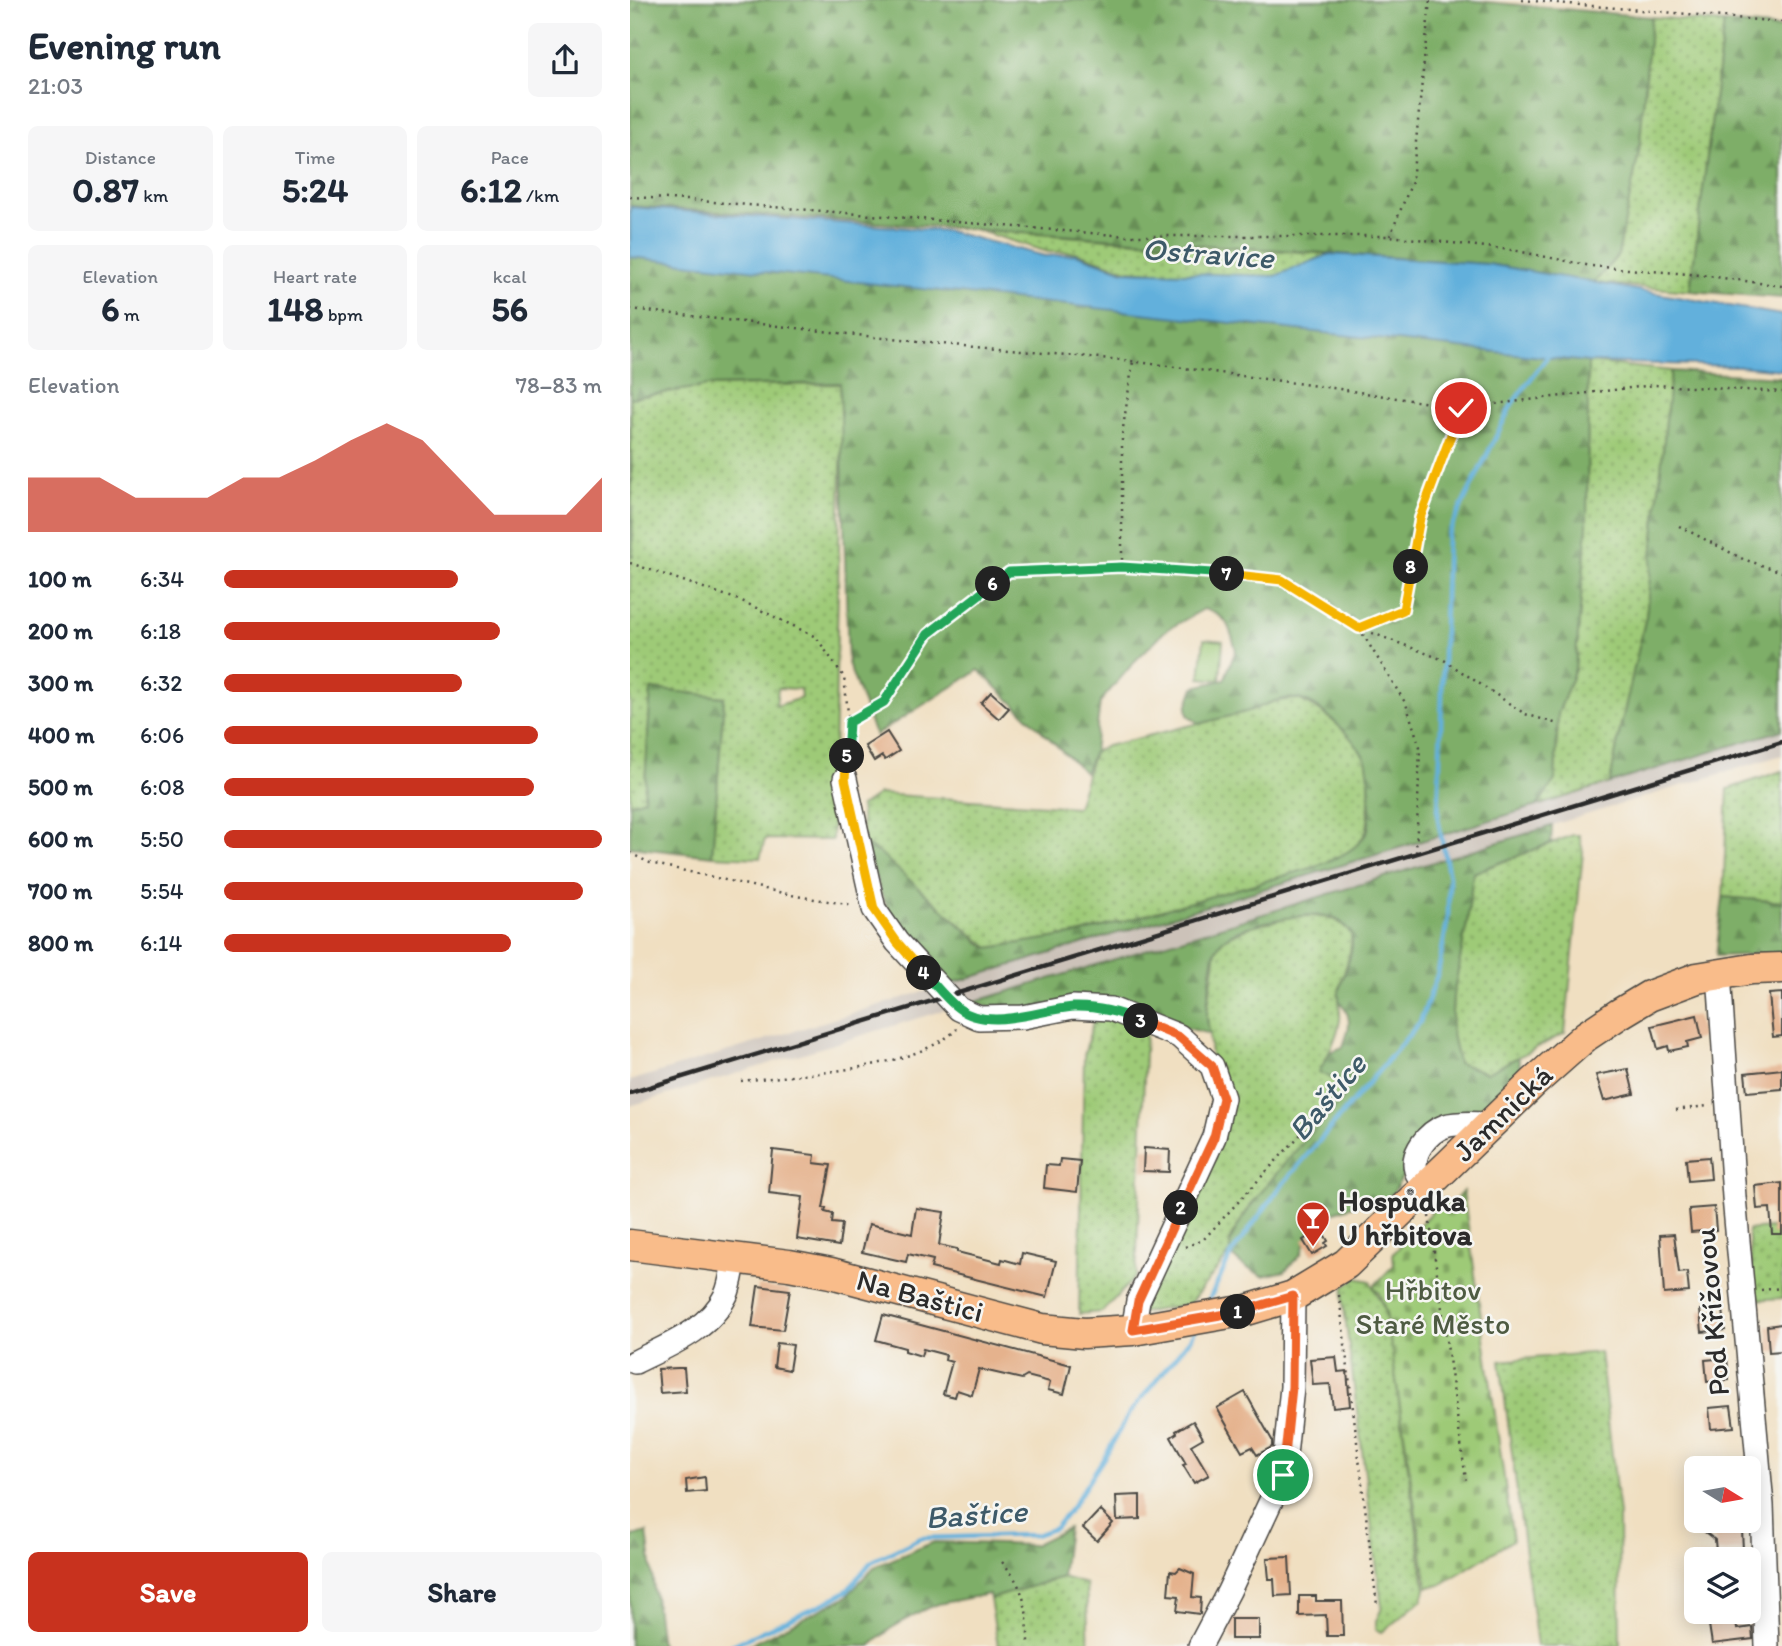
<!DOCTYPE html>
<meta charset="utf-8">
<style>
body{margin:0;font-family:Itim,sans-serif;background:#f6f6f7;color:#1f2937;height:100vh;display:flex;flex-direction:column;font-size:26px;white-space:nowrap}
*{box-sizing:border-box;margin:0}
p{font-size:23px;color:#747a83}
.icon{flex:none;width:38px;height:38px;fill:none;stroke:currentColor;stroke-width:2;stroke-linecap:round;stroke-linejoin:round}
.map{position:relative;flex:1;overflow:hidden}
.drawer{display:flex;flex-direction:column;background:#fff;width:630px}
.drawer>*{flex:none}
.needle{width:46px;rotate:101deg}
.buttons{position:absolute;left:1054px;top:1456px;display:grid;gap:14px}
.buttons a{display:grid;place-items:center;width:77px;height:77px;border-radius:10px;background:#fff;box-shadow:0 4px 18px #0003;font-size:35px}
.pin{position:absolute;display:grid;place-items:center;width:60px;height:60px;color:#fff;margin:-30px;border:4px solid #fff;border-radius:50%;box-shadow:0 2px 7px #0007}
.km{position:absolute;width:35px;height:35px;margin:-18px;border-radius:50%;background:#222;color:#fff;font-size:19px;line-height:35px;text-align:center}
.round{display:grid;place-items:center;flex:none;width:74px;height:74px;border-radius:10px;background:#f6f6f7}
.overview{display:flex;align-items:center;justify-content:space-between;height:119px;padding:0 28px}
h1{font-size:38px;font-weight:800;line-height:52px}
.metrics{display:grid;grid-template-columns:repeat(3,1fr);gap:10px;height:119px;padding:7px 28px}
.metrics div{display:grid;align-content:center;border-radius:10px;background:#f6f6f7;text-align:center}
.metrics b{font-size:35px;font-weight:800}
.metrics small{font-size:19px;font-weight:400}
.metrics p{font-size:19px}
.chart{height:196px;padding:14px 28px}
.chart p{display:flex;justify-content:space-between}
.chart svg{width:100%;height:126px;margin-top:7px;fill:#c8321e;opacity:.7}
.primary-button{display:flex;gap:14px;margin-top:auto;padding:14px 28px}
.primary-button a{flex:1;height:80px;border-radius:10px;background:#c8321e;color:#fff;font-size:28px;font-weight:800;line-height:80px;text-align:center}
.primary-button a+a{background:#f6f6f7;color:#1f2937}
ul{padding:0 28px;list-style:none;font-size:23px}
li{display:grid;grid-template-columns:112px 84px 1fr;align-items:center;height:52px}
li i{height:18px;border-radius:9px;background:#c8321e}
main{display:flex;flex:1;min-height:0}
.map>svg:first-child{display:block}
.railway{fill:#ccc2b9}
.grass{fill:url(#grass-dots);stroke:#647a51;stroke-width:2;fill-rule:evenodd}
.forest{fill:url(#forest-firs);stroke:#546c4a;stroke-width:2}
.cemetery{fill:url(#cemetery-stones);stroke:#647a51;stroke-width:2}
.pitch{fill:#9eca77;stroke:#647a51;stroke-width:2}
.water{fill:#62b0dc;stroke:#466e84;stroke-width:2}
.lines{fill:none;stroke-linecap:round;stroke-linejoin:round}
.stream{stroke:#62b0dc;stroke-width:4.5}
.building{fill:#e5b28d}
.minor-casing{stroke:#494642;stroke-width:26}
.major-casing{stroke:#494642;stroke-width:33}
.path{stroke:#494642;stroke-width:2.5;stroke-dasharray:2 5;stroke-linecap:butt}
.minor{stroke:#fff;stroke-width:23}
.major{stroke:#f9bc8a;stroke-width:30}
.rail{stroke:#2b2b2b;stroke-width:4.5}
.split-1-casing{stroke:#fff;stroke-width:14}
.split-2-casing{stroke:#fff;stroke-width:14}
.split-3-casing{stroke:#fff;stroke-width:14}
.split-4-casing{stroke:#fff;stroke-width:14}
.split-5-casing{stroke:#fff;stroke-width:14}
.split-6-casing{stroke:#fff;stroke-width:14}
.split-7-casing{stroke:#fff;stroke-width:14}
.split-8-casing{stroke:#fff;stroke-width:14}
.split-9-casing{stroke:#fff;stroke-width:14}
.split-1{stroke:#f0652b;stroke-width:9}
.split-2{stroke:#f0652b;stroke-width:9}
.split-3{stroke:#f0652b;stroke-width:9}
.split-4{stroke:#22a559;stroke-width:9}
.split-5{stroke:#f5b400;stroke-width:9}
.split-6{stroke:#22a559;stroke-width:9}
.split-7{stroke:#22a559;stroke-width:9}
.split-8{stroke:#f5b400;stroke-width:9}
.split-9{stroke:#f5b400;stroke-width:9}
.labels{text-anchor:middle;stroke-width:5;stroke-linejoin:round;paint-order:stroke}
.street-label{font-size:30px;fill:#2b2b2b;stroke:#f6f6f2}
.poi-label{font-size:30px;font-weight:bold;fill:#2b2b2b;stroke:#f6f6f2;text-anchor:start}
.park-label{font-size:30px;fill:#4e5b42;stroke:#f6f6f2}
.water-label{font-size:32px;font-style:italic;fill:#3e5a69;stroke:#f6f6f2}
</style>
<main>
<section class="drawer">
<div class="overview"><div><h1>Evening run</h1><p>21:03</p></div><a class="round"><svg class="icon" aria-label="share" viewBox="0 0 24 24"><path d="M12 15V3M7 8l5-5 5 5M5 13v7h14v-7"/></svg></a></div>
<div class="metrics">
<div><p>Distance</p><b>0.87<small> km</small></b></div>
<div><p>Time</p><b>5:24</b></div>
<div><p>Pace</p><b>6:12<small> /km</small></b></div>
</div>
<div class="metrics">
<div><p>Elevation</p><b>6<small> m</small></b></div>
<div><p>Heart rate</p><b>148<small> bpm</small></b></div>
<div><p>kcal</p><b>56</b></div>
</div>
<div class="chart"><p><span>Elevation</span>78–83 m</p>
<svg viewBox="0 0 160 44" preserveAspectRatio="none"><path d="M0 44V25L10 25L20 25L30 32L40 32L50 32L60 25L70 25L80 19L90 12L100 6L110 12L120 25L130 38L140 38L150 38L160 25V44z"/></svg>
</div>
<ul>
<li><b>100 m</b>6:34<i style="width:62%"></i></li>
<li><b>200 m</b>6:18<i style="width:73%"></i></li>
<li><b>300 m</b>6:32<i style="width:63%"></i></li>
<li><b>400 m</b>6:06<i style="width:83%"></i></li>
<li><b>500 m</b>6:08<i style="width:82%"></i></li>
<li><b>600 m</b>5:50<i style="width:100%"></i></li>
<li><b>700 m</b>5:54<i style="width:95%"></i></li>
<li><b>800 m</b>6:14<i style="width:76%"></i></li>
</ul>
<div class="primary-button"><a>Save</a><a>Share</a></div>
</section>
<div class="map">
<svg width="1152" height="1646" viewBox="0 0 1152 1646">
<defs>
<pattern id="grass-dots" width="8" height="8" patternUnits="userSpaceOnUse" patternTransform="scale(1.75)"><rect width="8" height="8" fill="#9eca77"/><path d="M2 2h.1M6 6h.1" fill="none" stroke="#81a462" stroke-width="1.8" stroke-linecap="round"/></pattern>
<pattern id="forest-firs" width="22" height="20" patternUnits="userSpaceOnUse" patternTransform="scale(1.75)"><rect width="22" height="20" fill="#7eae68"/><path d="M5 1l3.5 6h-7zM16 11l3.5 6h-7z" fill="#678e56"/></pattern>
<pattern id="cemetery-stones" width="16" height="16" patternUnits="userSpaceOnUse" patternTransform="scale(1.75)"><rect width="16" height="16" fill="#9eca77"/><path d="M2 7V4a2 2 0 0 1 4 0v3zM10 15v-3a2 2 0 0 1 4 0v3z" fill="#81a462"/></pattern>
</defs>
<rect width="100%" height="100%" fill="#f6f6f2"/>
<filter id="ink" filterUnits="userSpaceOnUse"><feTurbulence type="fractalNoise" baseFrequency=".0143" numOctaves="2"/><feDisplacementMap in="SourceGraphic" scale="14" xChannelSelector="R" yChannelSelector="G"/><feConvolveMatrix kernelMatrix="1 2 1 2 8 2 1 2 1" color-interpolation-filters="sRGB"/></filter>
<filter id="wash" filterUnits="userSpaceOnUse"><feTurbulence type="fractalNoise" baseFrequency=".00686" numOctaves="4" result="noise"/><feDisplacementMap in="SourceGraphic" scale="28" xChannelSelector="R" yChannelSelector="G"/><feGaussianBlur stdDeviation="1.57" result="paint"/><feColorMatrix in="noise" values="0 0 0 0 0 0 0 0 0 0 0 0 0 0 0 0 0 1.4 0 .05"/><feComposite in="paint" operator="in"/></filter>
<g filter="url(#wash)">
<rect width="100%" height="100%" fill="#f0dfc1"/>
<polygon class="railway" points="1152,730 1152,755 0,1106 0,1081"/>
<g class="grass">
<polygon points="1021,17 1094,23 1060,291 964,283 988,255 1009,151"/>
<polygon points="346,230 700,254 646,276 579,276 497,270 445,252 418,252"/>
<polygon points="958,362 1041,371 1016,617 990,730 980,783 907,806 925,780 928,714 945,669 957,527"/>
<path d="M213 384 202 840 135 839 130 858 82 856 94 697 21 689 14 799 0 804V555H3L0 398 78 386ZM148 688 170 689 171 698 146 706Z"/>
<path d="M668 699C692 709 724 735 736 760 741 771 739 786 739 798 738 819 741 832 724 848 715 857 697 862 685 867L448 934 359 948 234 843 230 807 249 794 447 807 464 752 477 746 618 711 645 701Z"/>
<polygon points="1152,771 1152,902 1093,897 1098,789"/>
<polygon points="943,835 949,835 953,852 935,1033 857,1073 828,1063 821,1029 823,996 837,923 843,873"/>
<path d="M679 916C701 918 704 916 721 933 723 955 713 970 709 992 708 1001 711 1010 710 1020 707 1038 698 1055 690 1071L707 1081 713 1098 622 1203 600 1238 601 1252 559 1304 506 1314 584 1137 582 1066 577 1014 586 951 592 940 622 926 661 917Z"/>
<polygon points="466,1010 516,1028 506,1276 472,1312 449,1314 454,1056"/>
<polygon points="1152,1227 1152,1298 1125,1300 1118,1230"/>
<polygon points="726,1278 740,1281 754,1308 762,1352 795,1590 792,1600 752,1632 746,1629 746,1621 752,1608 713,1300 714,1287"/>
<polygon points="970,1352 989,1515 990,1646 907,1646 870,1361"/>
<polygon points="432,1577 456,1584 459,1646 368,1646 360,1599"/>
</g>
<g class="forest">
<polygon points="0,0 836,0 1021,17 1009,151 988,255 964,283 858,264 0,206"/>
<polygon points="1094,23 1152,28 1152,298 1060,291"/>
<path d="M9 256 958 362 957 527 945 669 928 714 925 780 907 806 313 986 267 929 252 896 234 843 253 856 350 943 358 948 448 934 685 867C705 858 726 852 737 832 742 821 740 768 735 758 724 739 689 701 667 699 650 696 632 707 616 712 600 716 584 720 569 724L558 715 557 707 564 687 594 680 606 650C599 627 599 616 574 609L535 631 505 661 470 702 464 752 455 773 349 670 245 735 218 663 210 383 78 386 0 398 3 556 0 555V257Z"/>
<polygon points="1041,371 1152,377 1152,730 980,783 990,730 1016,616"/>
<polygon points="21,689 94,697 82,856 0,847 0,804 14,799"/>
<path d="M922 826 921 843 843 873 837 923 823 996 821 1029 828 1063 857 1073 888 1057 890 1064 887 1083 862 1110 812 1123 778 1167 763 1193 748 1205H726L705 1212 679 1232 671 1254 655 1271 633 1276C622 1270 603 1263 600 1250 595 1223 692 1122 713 1098L707 1081 689 1072 700 1052 713 1047C716 1037 721 1027 718 1016 716 1006 707 1004 709 992 712 975 726 951 721 935 719 929 709 919 702 917 678 911 612 923 593 940 581 951 581 976 579 991 577 1006 575 1019 580 1034 503 1011 419 1022 341 1003Z"/>
<polygon points="1093,897 1152,902 1152,954 1086,956"/>
<polygon points="438,1528 432,1577 360,1599 359,1594 308,1604 291,1611 260,1629 240,1646 117,1646 216,1597 244,1567 304,1542 403,1545"/>
<polygon points="17,1532 31,1645 0,1646 0,1548 3,1536"/>
</g>
<polygon class="cemetery" points="833,1191 883,1540 810,1585 797,1587 756,1312 749,1293 743,1287 764,1265 763,1254 813,1199 820,1206"/>
<polygon class="pitch" points="574,639 593,641 590,680 570,678"/>
<polygon class="water" points="0,207 318,231 415,256 446,254 494,271 645,276 700,254 858,264 1152,315 1152,370 1109,366 958,362 0,257"/>
<g class="lines">
<g class="stream">
<polyline points="576,1306 602,1253 651,1186 790,1022 808,973 818,917 819,877 808,819 817,536 882,404 918,356"/>
<polyline points="100,1646 201,1600 218,1590 241,1562 291,1538 406,1535 425,1528 442,1507 477,1453 499,1414 561,1338 565,1330"/>
</g>
</g>
<g id="blocks">
<g class="building">
<polygon points="361,692 379,708 369,719 351,703"/>
<polygon points="257,732 269,751 255,760 252,756 244,761 235,746"/>
<polygon points="1152,993 1152,1036 1143,1037 1139,994"/>
<polygon points="1067,1015 1072,1038 1057,1042 1058,1047 1039,1051 1038,1046 1028,1049 1022,1026"/>
<polygon points="998,1069 1004,1094 974,1101 966,1075"/>
<polygon points="1152,1069 1152,1089 1117,1092 1115,1073"/>
<polygon points="514,1148 540,1150 539,1172 513,1171"/>
<polygon points="143,1150 185,1155 184,1163 201,1165 193,1208 196,1208 195,1212 203,1214 202,1223 212,1224 209,1246 167,1239 173,1197 139,1193"/>
<polygon points="1079,1157 1081,1179 1058,1181 1056,1159"/>
<polygon points="430,1159 450,1161 447,1192 414,1188 416,1165 429,1166"/>
<polygon points="1152,1183 1152,1234 1142,1234 1140,1208 1127,1209 1125,1186"/>
<polygon points="1084,1207 1086,1230 1061,1232 1059,1209"/>
<polygon points="286,1208 314,1212 309,1245 327,1249 327,1252 371,1263 372,1259 390,1264 392,1253 426,1261 417,1297 301,1268 303,1260 278,1254 276,1262 232,1252 239,1224 282,1234"/>
<polygon points="691,1229 698,1241 695,1243 697,1246 682,1255 673,1240"/>
<polygon points="1044,1234 1049,1273 1057,1272 1059,1292 1034,1294 1030,1235"/>
<polygon points="128,1286 160,1290 153,1330 122,1327"/>
<polygon points="1093,1308 1095,1330 1072,1332 1070,1310"/>
<polygon points="253,1315 441,1365 434,1394 418,1390 420,1382 397,1376 392,1379 349,1369 342,1395 327,1390 325,1397 313,1394 322,1362 315,1360 316,1355 293,1349 291,1356 275,1351 275,1348 246,1340"/>
<polygon points="1152,1324 1152,1351 1139,1352 1137,1326"/>
<polygon points="147,1343 163,1345 159,1370 144,1367"/>
<polygon points="706,1357 708,1372 717,1371 720,1406 703,1408 700,1384 683,1385 680,1359"/>
<polygon points="1097,1358 1099,1380 1077,1382 1075,1360"/>
<polygon points="48,1368 54,1368 56,1391 30,1393 28,1369"/>
<polygon points="615,1392 642,1440 642,1447 627,1455 622,1447 612,1452 587,1408"/>
<polygon points="1101,1406 1104,1427 1081,1429 1079,1408"/>
<polygon points="563,1421 573,1438 561,1445 579,1475 564,1483 553,1465 556,1464 541,1437 547,1433 546,1431"/>
<polygon points="75,1477 76,1491 57,1493 56,1480"/>
<polygon points="510,1495 510,1519 487,1520 486,1496"/>
<polygon points="470,1510 483,1523 467,1541 453,1528"/>
<polygon points="1112,1530 1113,1550 1086,1552 1085,1540 1075,1532"/>
<polygon points="659,1557 661,1595 645,1596 644,1579 639,1579 637,1558"/>
<polygon points="550,1568 564,1574 562,1597 571,1598 570,1614 547,1611 549,1596 538,1595 540,1571 546,1572"/>
<polygon points="669,1596 686,1596 686,1601 712,1601 713,1636 697,1636 696,1615 669,1616"/>
<polygon points="1077,1612 1105,1612 1107,1629 1122,1627 1123,1639 1082,1644"/>
<rect x="601" y="1619" width="28" height="20"/>
</g>
</g>
</g>
<g filter="url(#ink)">
<use href="#blocks" fill-opacity="0" stroke="#494642" stroke-width="2"/>
<g class="lines">
<g class="minor-casing">
<g id="minor">
<polyline points="215,779 244,909 267,942 329,1009 349,1018 393,1017 443,1007 481,1009 549,1036 582,1066 593,1098 584,1137 508,1301 503,1330"/>
<polyline points="1089,973 1104,1197 1132,1505 1137,1646"/>
<path d="M798 1185C795 1182 790 1178 787 1173 779 1154 798 1132 815 1126 829 1122 845 1124 860 1124"/>
<path d="M5 1362C39 1345 79 1330 96 1295 101 1284 102 1270 105 1258"/>
<polyline points="570,1646 599,1591 653,1475 662,1387 663,1296"/>
</g>
</g>
<g class="major-casing">
<polyline id="major" points="0,1245 159,1265 201,1273 412,1329 454,1333 503,1330 617,1310 663,1296 716,1264 903,1083 956,1036 989,1014 1019,996 1067,978 1122,969 1152,968"/>
</g>
<g class="path">
<polyline points="892,0 1152,22"/>
<polyline points="0,197 58,200 497,236 760,236 882,250 961,266 1071,275 1152,286"/>
<polyline points="760,236 782,182 800,0"/>
<polyline points="0,309 288,342 493,360 703,388 831,408 790,518 773,610 729,628 652,580 585,573 492,567 379,572 298,633 254,702 219,722"/>
<polyline points="831,408 1025,385 1152,392"/>
<polyline points="1049,526 1113,559 1152,572"/>
<polyline points="0,563 112,601 186,637 214,677 219,722 217,762"/>
<polyline points="492,567 492,435 503,361"/>
<polyline points="729,628 776,704 790,747 786,855"/>
<polyline points="729,628 814,660 895,714 928,724"/>
<polyline points="0,853 20,863 166,896 223,905"/>
<path d="M111 1081C170 1074 283 1071 327 1029"/>
<polyline points="1046,1110 1077,1106"/>
<polyline points="799,1216 836,1480"/>
<polyline points="555,1247 573,1240 695,1108"/>
<polyline points="1131,1290 1152,1288"/>
<polyline points="709,1295 747,1605"/>
<path d="M372 1562C396 1588 398 1612 398 1646"/>
</g>
<use href="#minor" class="minor"/>
<use href="#major" class="major"/>
<polyline class="rail" points="0,1093 1152,742"/>
</g>
</g>
<g class="lines" filter="url(#ink)">
<g class="split-1-casing">
<polyline id="split-1" points="608,1312 663,1296 662,1387 653,1475"/>
</g>
<g class="split-2-casing">
<polyline id="split-2" points="551,1208 508,1301 503,1330 608,1312"/>
</g>
<g class="split-3-casing">
<polyline id="split-3" points="511,1021 549,1037 582,1066 593,1098 584,1137 551,1208"/>
</g>
<g class="split-4-casing">
<path id="split-4" d="M294 973C305 984 315 998 328 1008 359 1032 408 1010 443 1007 468 1006 489 1012 511 1021"/>
</g>
<g class="split-5-casing">
<polyline id="split-5" points="217,756 215,779 244,909 267,942 294,973"/>
</g>
<g class="split-6-casing">
<polyline id="split-6" points="217,756 219,722 254,702 298,634 363,584"/>
</g>
<g class="split-7-casing">
<polyline id="split-7" points="363,584 379,572 492,567 597,574"/>
</g>
<g class="split-8-casing">
<polyline id="split-8" points="597,574 652,580 729,628 773,610 781,567"/>
</g>
<g class="split-9-casing">
<polyline id="split-9" points="781,567 790,518 831,408"/>
</g>
<use href="#split-1" class="split-1"/>
<use href="#split-2" class="split-2"/>
<use href="#split-3" class="split-3"/>
<use href="#split-4" class="split-4"/>
<use href="#split-5" class="split-5"/>
<use href="#split-6" class="split-6"/>
<use href="#split-7" class="split-7"/>
<use href="#split-8" class="split-8"/>
<use href="#split-9" class="split-9"/>
</g>
<defs>
<g id="bar-pin" transform="scale(1.75)"><path d="M0 17L-7.5 6A9.5 9.5 0 1 1 7.5 6Z" fill="#c8321e" stroke="#f6f6f2"/><path d="M-6-5H6L.8 .8V4.5H3.5V6h-7V4.5H-.8V.8Z" fill="#fff"/></g>
</defs>
<g fill-rule="evenodd">
<use href="#bar-pin" x="683" y="1218"/>
</g>
<g class="labels">
<g class="street-label">
<text transform="translate(873 1113) rotate(-44)" y="10">Jamnická</text>
<text transform="translate(290 1296) rotate(15)" y="10">Na Baštici</text>
<text transform="translate(1082 1312) rotate(-95)" y="10">Pod Křížovou</text>
</g>
<g class="poi-label">
<text x="708" y="1211">Hospůdka<tspan x="708" dy="34">U hřbitova</tspan></text>
</g>
<g class="park-label">
<text x="803" y="1300">Hřbitov<tspan x="803" dy="34">Staré Město</tspan></text>
</g>
<g class="water-label">
<text transform="translate(578 253) rotate(4)" y="11">Ostravice</text>
<text transform="translate(697 1097) rotate(-50)" y="11">Baštice</text>
<text transform="translate(346 1514) rotate(-4)" y="11">Baštice</text>
</g>
</g>
</svg>
<div class="buttons">
<a><svg class="needle" viewBox="-14 -14 28 28"><path d="M0-13l5 13h-10z" fill="#e53935"/><path d="M0 13l5-13h-10z" fill="#747a83"/></svg></a>
<a><svg class="icon" aria-label="layers" viewBox="0 0 24 24"><path d="M12 4l9 5-9 5-9-5zM3 14l9 5 9-5"/></svg></a>
</div>
<div class="pin" style="left:653px;top:1475px;background:#1e9e55"><svg class="icon" aria-label="arrive" viewBox="0 0 24 24"><path d="M6 21V4h12l-3 4 3 4H6"/></svg></div>
<div class="pin" style="left:831px;top:408px;background:#d93025"><svg class="icon" aria-label="check" viewBox="0 0 24 24"><path d="M5 12l5 5 9-10"/></svg></div>
<b class="km" style="left:608px;top:1312px">1</b>
<b class="km" style="left:551px;top:1208px">2</b>
<b class="km" style="left:511px;top:1021px">3</b>
<b class="km" style="left:294px;top:973px">4</b>
<b class="km" style="left:217px;top:756px">5</b>
<b class="km" style="left:363px;top:584px">6</b>
<b class="km" style="left:597px;top:574px">7</b>
<b class="km" style="left:781px;top:567px">8</b>
</div>
</main>
